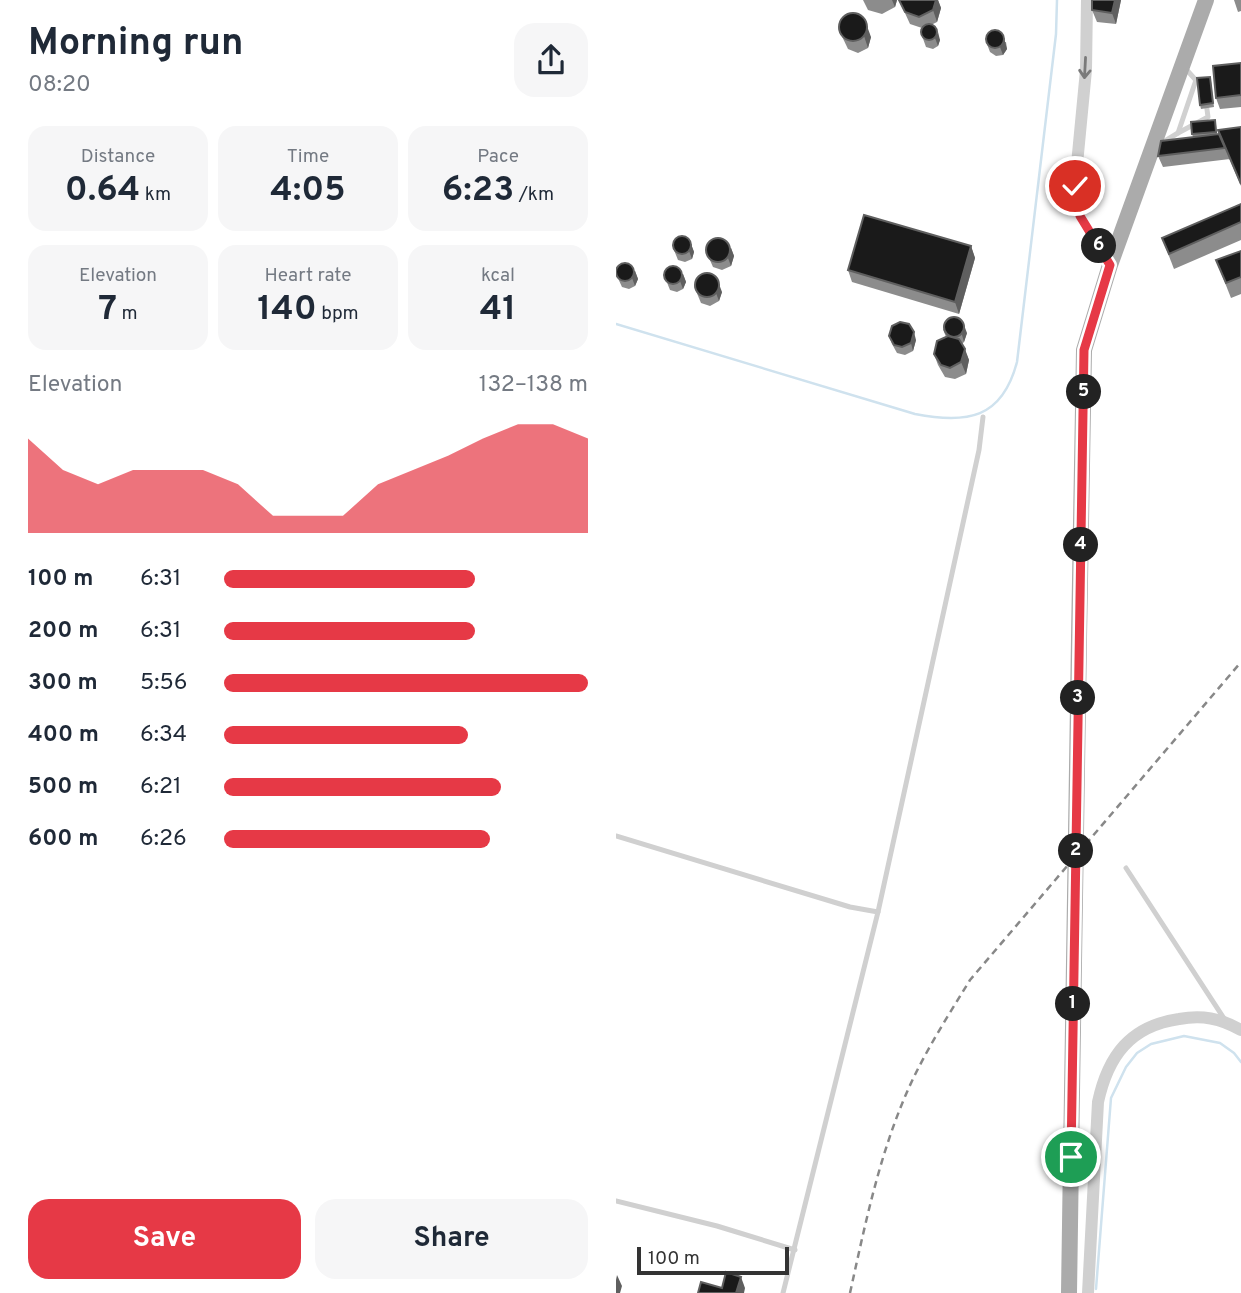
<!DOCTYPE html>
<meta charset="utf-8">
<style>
body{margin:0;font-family:Overpass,sans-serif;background:#f6f6f7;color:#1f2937;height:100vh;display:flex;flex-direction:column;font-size:26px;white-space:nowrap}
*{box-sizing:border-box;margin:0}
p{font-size:23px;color:#747a83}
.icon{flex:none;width:38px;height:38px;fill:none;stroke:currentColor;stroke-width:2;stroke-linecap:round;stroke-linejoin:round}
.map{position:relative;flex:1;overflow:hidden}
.sheet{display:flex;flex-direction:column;background:#fff;width:616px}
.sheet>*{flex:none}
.scale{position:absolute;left:21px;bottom:18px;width:152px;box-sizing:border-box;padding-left:7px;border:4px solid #333;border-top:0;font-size:19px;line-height:24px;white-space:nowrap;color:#333;-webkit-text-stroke:5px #fff;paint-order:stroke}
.pin{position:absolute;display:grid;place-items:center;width:60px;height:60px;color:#fff;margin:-30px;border:4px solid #fff;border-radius:50%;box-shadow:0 2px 7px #0007}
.km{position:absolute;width:35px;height:35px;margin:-18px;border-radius:50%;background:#222;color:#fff;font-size:19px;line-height:35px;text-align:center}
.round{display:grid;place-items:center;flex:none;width:74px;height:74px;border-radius:21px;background:#f6f6f7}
.headline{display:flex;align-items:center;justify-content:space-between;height:119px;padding:0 28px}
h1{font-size:38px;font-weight:700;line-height:52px}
.metrics{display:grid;grid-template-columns:repeat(3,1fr);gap:10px;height:119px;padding:7px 28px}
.metrics div{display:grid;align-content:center;border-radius:18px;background:#f6f6f7;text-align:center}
.metrics b{font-size:35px;font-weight:700}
.metrics small{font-size:19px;font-weight:400}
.metrics p{font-size:19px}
.chart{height:196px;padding:14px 28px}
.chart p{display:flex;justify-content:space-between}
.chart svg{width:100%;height:126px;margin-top:7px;fill:#e63946;opacity:.7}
.cta{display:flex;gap:14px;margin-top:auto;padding:14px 28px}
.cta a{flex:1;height:80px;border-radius:21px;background:#e63946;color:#fff;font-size:28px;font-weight:700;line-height:80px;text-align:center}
.cta a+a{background:#f6f6f7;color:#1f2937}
ul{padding:0 28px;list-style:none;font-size:23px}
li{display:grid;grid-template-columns:112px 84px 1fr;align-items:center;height:52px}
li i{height:18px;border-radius:9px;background:#e63946}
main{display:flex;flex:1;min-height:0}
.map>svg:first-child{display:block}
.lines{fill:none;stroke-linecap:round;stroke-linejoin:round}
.stream{stroke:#cfe2ee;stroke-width:2.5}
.service{stroke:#d0d0d0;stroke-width:5}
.tertiary{stroke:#d0d0d0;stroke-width:12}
.primary{stroke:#ababab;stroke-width:16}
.rail{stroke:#888;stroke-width:2.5;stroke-dasharray:7 5;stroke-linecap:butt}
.primary-bridge{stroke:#ababab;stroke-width:16}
.wall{fill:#8c8c8c}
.shaded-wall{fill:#5f5f5f}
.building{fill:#1a1a1a;stroke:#5f5f5f;stroke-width:2}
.oneway{stroke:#7a7a7a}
.route-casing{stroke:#fff;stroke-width:14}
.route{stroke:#e63946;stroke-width:9}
</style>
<main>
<section class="sheet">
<div class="headline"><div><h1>Morning run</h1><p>08:20</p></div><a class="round"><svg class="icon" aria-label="share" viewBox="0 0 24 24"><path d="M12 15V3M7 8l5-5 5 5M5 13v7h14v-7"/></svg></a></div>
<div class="metrics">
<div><p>Distance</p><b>0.64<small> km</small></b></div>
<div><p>Time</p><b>4:05</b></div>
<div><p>Pace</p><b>6:23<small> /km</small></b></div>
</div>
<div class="metrics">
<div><p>Elevation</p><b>7<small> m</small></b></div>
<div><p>Heart rate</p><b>140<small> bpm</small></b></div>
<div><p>kcal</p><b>41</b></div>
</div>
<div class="chart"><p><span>Elevation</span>132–138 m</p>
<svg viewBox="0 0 160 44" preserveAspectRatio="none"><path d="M0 44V11L10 22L20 27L30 22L40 22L50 22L60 27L70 38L80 38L90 38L100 27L110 22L120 17L130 11L140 6L150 6L160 11V44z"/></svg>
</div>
<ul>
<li><b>100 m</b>6:31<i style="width:69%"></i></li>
<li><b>200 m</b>6:31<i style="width:69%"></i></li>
<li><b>300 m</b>5:56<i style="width:100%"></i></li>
<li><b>400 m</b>6:34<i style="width:67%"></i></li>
<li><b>500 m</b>6:21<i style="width:76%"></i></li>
<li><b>600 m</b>6:26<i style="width:73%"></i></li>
</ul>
<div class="cta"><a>Save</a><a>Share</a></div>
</section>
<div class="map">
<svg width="625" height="1293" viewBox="0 0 625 1293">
<rect width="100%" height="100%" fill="#fff"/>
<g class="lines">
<g class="stream">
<path d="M0 324 299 414C351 424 386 419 401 362L440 34 441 0"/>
<polyline points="480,1289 495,1098 510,1067 521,1053 535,1044 568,1036 604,1043 618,1053 625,1062"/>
</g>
<g class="service">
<polyline points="569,68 586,87"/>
<polyline points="562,133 592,117 590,102"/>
<polyline points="544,144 562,133 580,80"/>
<polyline points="0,836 234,907 262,912"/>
<polyline points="510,868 609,1020"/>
<polyline points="0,1201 101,1226 179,1250"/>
<polyline points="167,1293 262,912 363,450 367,417"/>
</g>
<g class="tertiary">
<polyline points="471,0 470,70 459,185 464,216 494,265"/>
<path d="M472 1293 482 1102C492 1056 514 1026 563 1019 586 1015 604 1018 625 1030"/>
</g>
<g class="primary">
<polyline points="463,638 468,350 494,265 590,0"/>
<polyline points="453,1293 455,1157"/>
</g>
<path class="rail" d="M234 1293C249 1225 263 1156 291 1092 308 1053 332 1016 354 980L625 662"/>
<polyline class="primary-bridge" points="455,1157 463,638"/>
</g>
<g class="wall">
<polygon points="247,0 281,0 279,7 266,14 252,10"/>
<polygon points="283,0 322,0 325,8 321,22 315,25 324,40 322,46 317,49 310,47 305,33 306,28 294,24"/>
<polygon points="476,0 505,0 500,24 481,22 476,10"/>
<polygon points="618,0 625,0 625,11 622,12"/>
<polygon points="222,28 255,37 252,48 242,53 232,49"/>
<polygon points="390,42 391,49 387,55 380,56 374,52 371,44"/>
<polygon points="625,63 625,107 604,109 600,98"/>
<polygon points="595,81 598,107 585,109 584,105"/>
<polygon points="600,124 601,134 625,127 625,186 613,158 614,159 547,167 542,156 577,137 576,134"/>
<polygon points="625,204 625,240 558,269 546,238"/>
<polygon points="75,244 78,252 76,259 69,262 62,260 56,245"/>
<polygon points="355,246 359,258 343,314 236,282 232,270"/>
<polygon points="115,248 118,256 115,266 106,270 97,267 90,251"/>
<polygon points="625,251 625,294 615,298 600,260"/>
<polygon points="0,268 1,270 19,271 22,279 19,286 13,289 6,287 0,274"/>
<polygon points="67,274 70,282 67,289 61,292 54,290 48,275"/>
<polygon points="78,286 106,292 103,301 94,306 85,303"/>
<polygon points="327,329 351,333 348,342 346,344 353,360 350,374 339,379 329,377 322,365 318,354 330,337"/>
<polygon points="273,336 300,340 297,351 289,355 281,353 276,344"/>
</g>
<g class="shaded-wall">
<polygon points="276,0 281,0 279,7"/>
<polygon points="320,0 322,0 325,8 321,22 317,10"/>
<polygon points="499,0 505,0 500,24 496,13"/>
<polygon points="251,26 255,37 252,48 248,36"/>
<polygon points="322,32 324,40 322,46 319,38"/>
<polygon points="387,34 391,49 387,55 384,47"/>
<polygon points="75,244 78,252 76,259 73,251"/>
<polygon points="355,246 359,258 343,314 339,302"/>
<polygon points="115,248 118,256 115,266 112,258"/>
<polygon points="19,271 22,279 19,286 16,278"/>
<polygon points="67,274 70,282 67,289 64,281"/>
<polygon points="103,284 106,292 103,301 100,293"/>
<polygon points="348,325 351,333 348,342 346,335"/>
<polygon points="298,332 300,340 297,351 295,343"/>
<polygon points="349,349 353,360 350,374 345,362"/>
<polygon points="1,1275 6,1286 4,1293 0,1293 0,1280"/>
<polygon points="125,1277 129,1288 128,1293 120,1293"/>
</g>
<g class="building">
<polygon points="283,0 320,0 317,10 303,17 289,12"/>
<polygon points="476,0 499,0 496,13 476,10"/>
<circle cx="237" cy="27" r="14"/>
<circle cx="313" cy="32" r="8"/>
<circle cx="379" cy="39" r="9"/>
<polygon points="625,63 625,95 600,98 597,66"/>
<polygon points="594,77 597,103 584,105 581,78"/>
<polygon points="599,120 600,132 576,134 575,122"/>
<polygon points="625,127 625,184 602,130"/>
<polygon points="603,134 609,148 542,156 545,141"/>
<polygon points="625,204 625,222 553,254 546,238"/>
<polygon points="248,215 355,246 339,302 232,270"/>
<circle cx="66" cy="245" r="9"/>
<circle cx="102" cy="250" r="12"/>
<polygon points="625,251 625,277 610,283 600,260"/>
<circle cx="9" cy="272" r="9"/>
<circle cx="57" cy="275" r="9"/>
<circle cx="91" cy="285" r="12"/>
<circle cx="338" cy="327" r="10"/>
<polygon points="284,322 293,324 298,332 295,343 286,347 278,345 273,336 276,326"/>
<polygon points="332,336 343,339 349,349 345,362 334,368 325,365 318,354 321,341"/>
<polygon points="110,1272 125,1277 120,1293 82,1293 85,1282 106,1288"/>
</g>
<defs><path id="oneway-shaft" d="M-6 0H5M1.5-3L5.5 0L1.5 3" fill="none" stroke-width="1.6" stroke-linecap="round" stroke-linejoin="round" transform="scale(1.75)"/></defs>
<use class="oneway" href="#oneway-shaft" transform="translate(469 68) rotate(93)"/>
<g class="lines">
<g class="route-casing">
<polyline id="route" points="455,1157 468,350 494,265 464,216 459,186"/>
</g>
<use href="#route" class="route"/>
</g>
</svg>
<div class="scale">100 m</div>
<div class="pin" style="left:455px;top:1157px;background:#1e9e55"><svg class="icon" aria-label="arrive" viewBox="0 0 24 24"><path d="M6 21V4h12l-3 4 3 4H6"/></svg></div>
<div class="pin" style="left:459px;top:186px;background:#d93025"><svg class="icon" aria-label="check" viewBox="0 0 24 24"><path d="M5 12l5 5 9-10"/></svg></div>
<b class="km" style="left:457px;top:1004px">1</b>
<b class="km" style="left:460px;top:851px">2</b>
<b class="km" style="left:462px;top:698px">3</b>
<b class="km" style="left:465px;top:545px">4</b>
<b class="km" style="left:468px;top:392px">5</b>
<b class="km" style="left:483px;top:246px">6</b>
</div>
</main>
